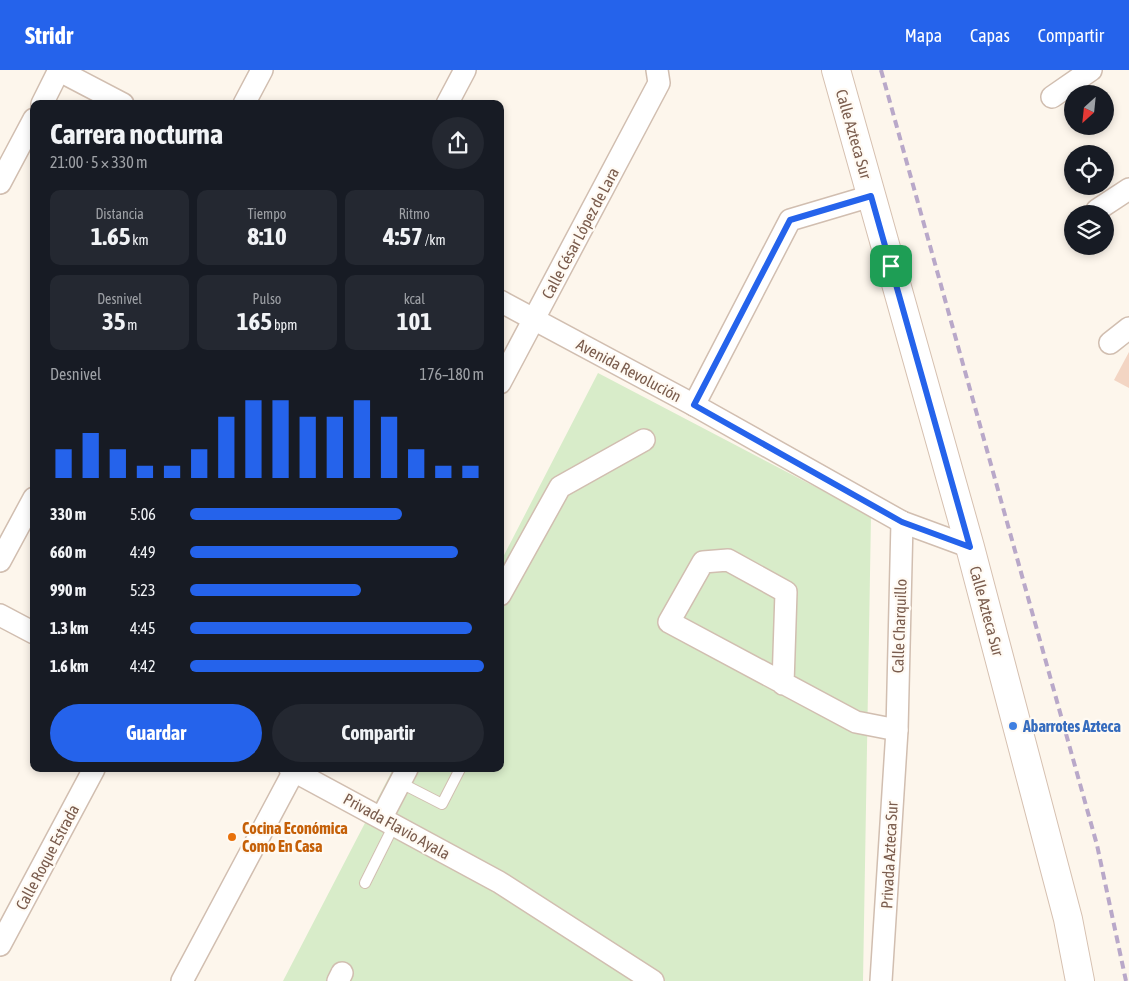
<!DOCTYPE html>
<html lang="es">
<meta charset="utf-8">
<style>
body{margin:0;font-family:"Asap Condensed",sans-serif;background:#242831;color:#f1f3f6;height:100vh;display:flex;flex-direction:column;font-size:19px;white-space:nowrap}
*{box-sizing:border-box;margin:0}
p{font-size:16px;color:#9ea1a6}
.icon{flex:none;width:28px;height:28px;fill:none;stroke:currentColor;stroke-width:2;stroke-linecap:round;stroke-linejoin:round}
.map{position:relative;flex:1;overflow:hidden}
.details{position:absolute;left:30px;top:30px;width:474px;height:672px;display:flex;flex-direction:column;background:#171b24;border-radius:10px;box-shadow:0 2px 8px #0003}
.details>*{flex:none}
.needle{width:32px;rotate:207deg}
.tools{position:absolute;left:1064px;top:15px;display:grid;gap:10px}
.tools a{display:grid;place-items:center;width:50px;height:50px;border-radius:50%;background:#171b24;box-shadow:0 2px 8px #0003;font-size:25px}
.pin{position:absolute;display:grid;place-items:center;width:42px;height:42px;color:#fff;margin:-21px;border-radius:10px;box-shadow:0 2px 8px #0006}
.round{display:grid;place-items:center;flex:none;width:52px;height:52px;border-radius:26px;background:#242831}
.head{display:flex;align-items:center;justify-content:space-between;height:85px;padding:0 20px}
h1{font-size:28px;font-weight:700;line-height:38px}
.metrics{display:grid;grid-template-columns:repeat(3,1fr);gap:8px;height:85px;padding:5px 20px}
.metrics div{display:grid;align-content:center;border-radius:10px;background:#242831;text-align:center}
.metrics b{font-size:25px;font-weight:700}
.metrics small{font-size:14px;font-weight:400}
.metrics p{font-size:14px}
.chart{height:140px;padding:10px 20px}
.chart p{display:flex;justify-content:space-between}
.chart svg{width:100%;height:90px;margin-top:5px;stroke:#2563eb;stroke-width:6}
.action{display:flex;gap:10px;margin-top:auto;padding:10px 20px}
.action a{flex:1;height:58px;border-radius:30px;background:#2563eb;color:#fff;font-size:20px;font-weight:700;line-height:58px;text-align:center}
.action a+a{background:#242831;color:#f1f3f6}
ul{padding:0 20px;list-style:none;font-size:16px}
li{display:grid;grid-template-columns:80px 60px 1fr;align-items:center;height:38px}
li i{height:12px;border-radius:6px;background:#2563eb}
header{display:flex;align-items:center;gap:30px;box-sizing:border-box;height:70px;padding:0 25px;background:#2563eb;color:#fff}
header strong{font-size:24px}
nav{display:flex;gap:28px;margin-inline-start:auto;font-size:18px}
.map>svg:first-child{display:block}
.green{fill:#d8ecc9}
.building{fill:#f3d5c3}
.lines{fill:none;stroke-linecap:round;stroke-linejoin:round}
.lane-casing{stroke:#d1beb0;stroke-width:12}
.street-casing{stroke:#d1beb0;stroke-width:24}
.secondary-casing{stroke:#d6c0b0;stroke-width:30}
.lane{stroke:#fff;stroke-width:10}
.street{stroke:#fff;stroke-width:21}
.secondary{stroke:#fff;stroke-width:28}
.rail{stroke:#b9a8c9;stroke-width:4;stroke-dasharray:8 5;stroke-linecap:butt}
.route-casing{stroke:#fff;stroke-width:10}
.route{stroke:#2563eb;stroke-width:6}
.shop-dot{fill:#3f7fe0;stroke:#fffaf3;stroke-width:2}
.food-dot{fill:#e8710a;stroke:#fffaf3;stroke-width:2}
.labels{text-anchor:middle;stroke-width:4.5;stroke-linejoin:round;paint-order:stroke}
.street-label{font-size:16px;fill:#7a5c4d;stroke:#fffaf3}
.shop-label{font-size:16px;font-weight:bold;fill:#366cbe;stroke:#fffaf3;text-anchor:start}
.food-label{font-size:16px;font-weight:bold;fill:#c56008;stroke:#fffaf3;text-anchor:start}
</style>
<header>
<strong>Stridr</strong>
<nav><a>Mapa</a><a>Capas</a><a>Compartir</a></nav>
</header>
<div class="map">
<svg width="1129" height="911" viewBox="0 0 1129 911">
<rect width="100%" height="100%" fill="#fdf6ec"/>
<polygon class="green" points="598,303 871,446 863,911 283,911 393,699 500,699 500,493"/>
<polygon class="building" points="1129,282 1129,318 1114,310"/>
<g class="lines">
<g class="lane-casing">
<g id="lane">
<polyline points="399,712 442,734 460,699"/>
<polyline points="365,813 394,755"/>
</g>
</g>
<g class="street-casing">
<g id="street">
<polyline points="58,0 123,34"/>
<polyline points="1052,27 1091,0"/>
<polyline points="42,34 59,0"/>
<polyline points="244,34 262,0"/>
<polyline points="447,34 465,0"/>
<polyline points="0,113 34,49"/>
<polyline points="1097,140 1129,119"/>
<polyline points="500,231 694,335 902,452 970,477"/>
<polyline points="1110,273 1129,258"/>
<polyline points="500,313 659,13 657,0"/>
<polyline points="694,335 790,150 871,126"/>
<polyline points="0,491 34,428"/>
<polyline points="500,525 560,417 644,370"/>
<polyline points="0,545 34,563"/>
<polyline points="783,614 786,522 728,490 703,492 669,552 856,652 897,660"/>
<polyline points="290,699 499,812 653,911"/>
<polyline points="382,747 407,699"/>
<polyline points="0,875 94,699"/>
<polyline points="182,911 295,699"/>
<polyline points="338,911 342,903"/>
<polyline points="881,911 897,660 902,452"/>
</g>
</g>
<g class="secondary-casing">
<polyline id="secondary" points="836,0 970,477 1068,849 1080,911"/>
</g>
<use href="#lane" class="lane"/>
<use href="#street" class="street"/>
<use href="#secondary" class="secondary"/>
<polyline class="rail" points="881,0 1097,775 1126,911"/>
</g>
<g class="lines">
<g class="route-casing">
<polygon id="route" points="871,126 970,477 902,452 694,335 790,150"/>
</g>
<use href="#route" class="route"/>
</g>
<circle class="shop-dot" cx="1013" cy="656" r="5"/>
<circle class="food-dot" cx="232" cy="767" r="5"/>
<g class="labels">
<g class="street-label">
<text transform="translate(854 64) rotate(74)" y="6">Calle Azteca Sur</text>
<text transform="translate(580 163) rotate(-62)" y="6">Calle César López de Lara</text>
<text transform="translate(629 300) rotate(28)" y="6">Avenida Revolución</text>
<text transform="translate(987 541) rotate(75)" y="6">Calle Azteca Sur</text>
<text transform="translate(899 556) rotate(-88)" y="6">Calle Charquillo</text>
<text transform="translate(397 756) rotate(29)" y="6">Privada Flavio Ayala</text>
<text transform="translate(889 785) rotate(-87)" y="6">Privada Azteca Sur</text>
<text transform="translate(47 787) rotate(-62)" y="6">Calle Roque Estrada</text>
</g>
<g class="shop-label">
<text x="1023" y="662">Abarrotes Azteca</text>
</g>
<g class="food-label">
<text x="242" y="764">Cocina Económica<tspan x="242" dy="18">Como En Casa</tspan></text>
</g>
</g>
</svg>
<div class="tools">
<a><svg class="needle" viewBox="-14 -14 28 28"><path d="M0-13l5 13h-10z" fill="#e53935"/><path d="M0 13l5-13h-10z" fill="#9ea1a6"/></svg></a>
<a><svg class="icon" aria-label="locate" viewBox="0 0 24 24"><circle cx="12" cy="12" r="6"/><path d="M12 2v4M12 18v4M2 12h4M18 12h4"/></svg></a>
<a><svg class="icon" aria-label="layers" viewBox="0 0 24 24"><path d="M12 4l9 5-9 5-9-5zM3 14l9 5 9-5"/></svg></a>
</div>
<div class="pin" style="left:891px;top:196px;background:#1e9e55"><svg class="icon" aria-label="arrive" viewBox="0 0 24 24"><path d="M6 21V4h12l-3 4 3 4H6"/></svg></div>
<section class="details">
<div class="head"><div><h1>Carrera nocturna</h1><p>21:00 · 5 × 330 m</p></div><a class="round"><svg class="icon" aria-label="share" viewBox="0 0 24 24"><path d="M12 15V3M7 8l5-5 5 5M5 13v7h14v-7"/></svg></a></div>
<div class="metrics">
<div><p>Distancia</p><b>1.65<small> km</small></b></div>
<div><p>Tiempo</p><b>8:10</b></div>
<div><p>Ritmo</p><b>4:57<small> /km</small></b></div>
</div>
<div class="metrics">
<div><p>Desnivel</p><b>35<small> m</small></b></div>
<div><p>Pulso</p><b>165<small> bpm</small></b></div>
<div><p>kcal</p><b>101</b></div>
</div>
<div class="chart"><p><span>Desnivel</span>176–180 m</p>
<svg viewBox="0 0 160 44" preserveAspectRatio="none"><path d="M5 44V30M15 44V22M25 44V30M35 44V38M45 44V38M55 44V30M65 44V14M75 44V6M85 44V6M95 44V14M105 44V14M115 44V6M125 44V14M135 44V30M145 44V38M155 44V38"/></svg>
</div>
<ul>
<li><b>330 m</b>5:06<i style="width:72%"></i></li>
<li><b>660 m</b>4:49<i style="width:91%"></i></li>
<li><b>990 m</b>5:23<i style="width:58%"></i></li>
<li><b>1.3 km</b>4:45<i style="width:96%"></i></li>
<li><b>1.6 km</b>4:42<i style="width:100%"></i></li>
</ul>
<div class="action"><a>Guardar</a><a>Compartir</a></div>
</section>
</div>
